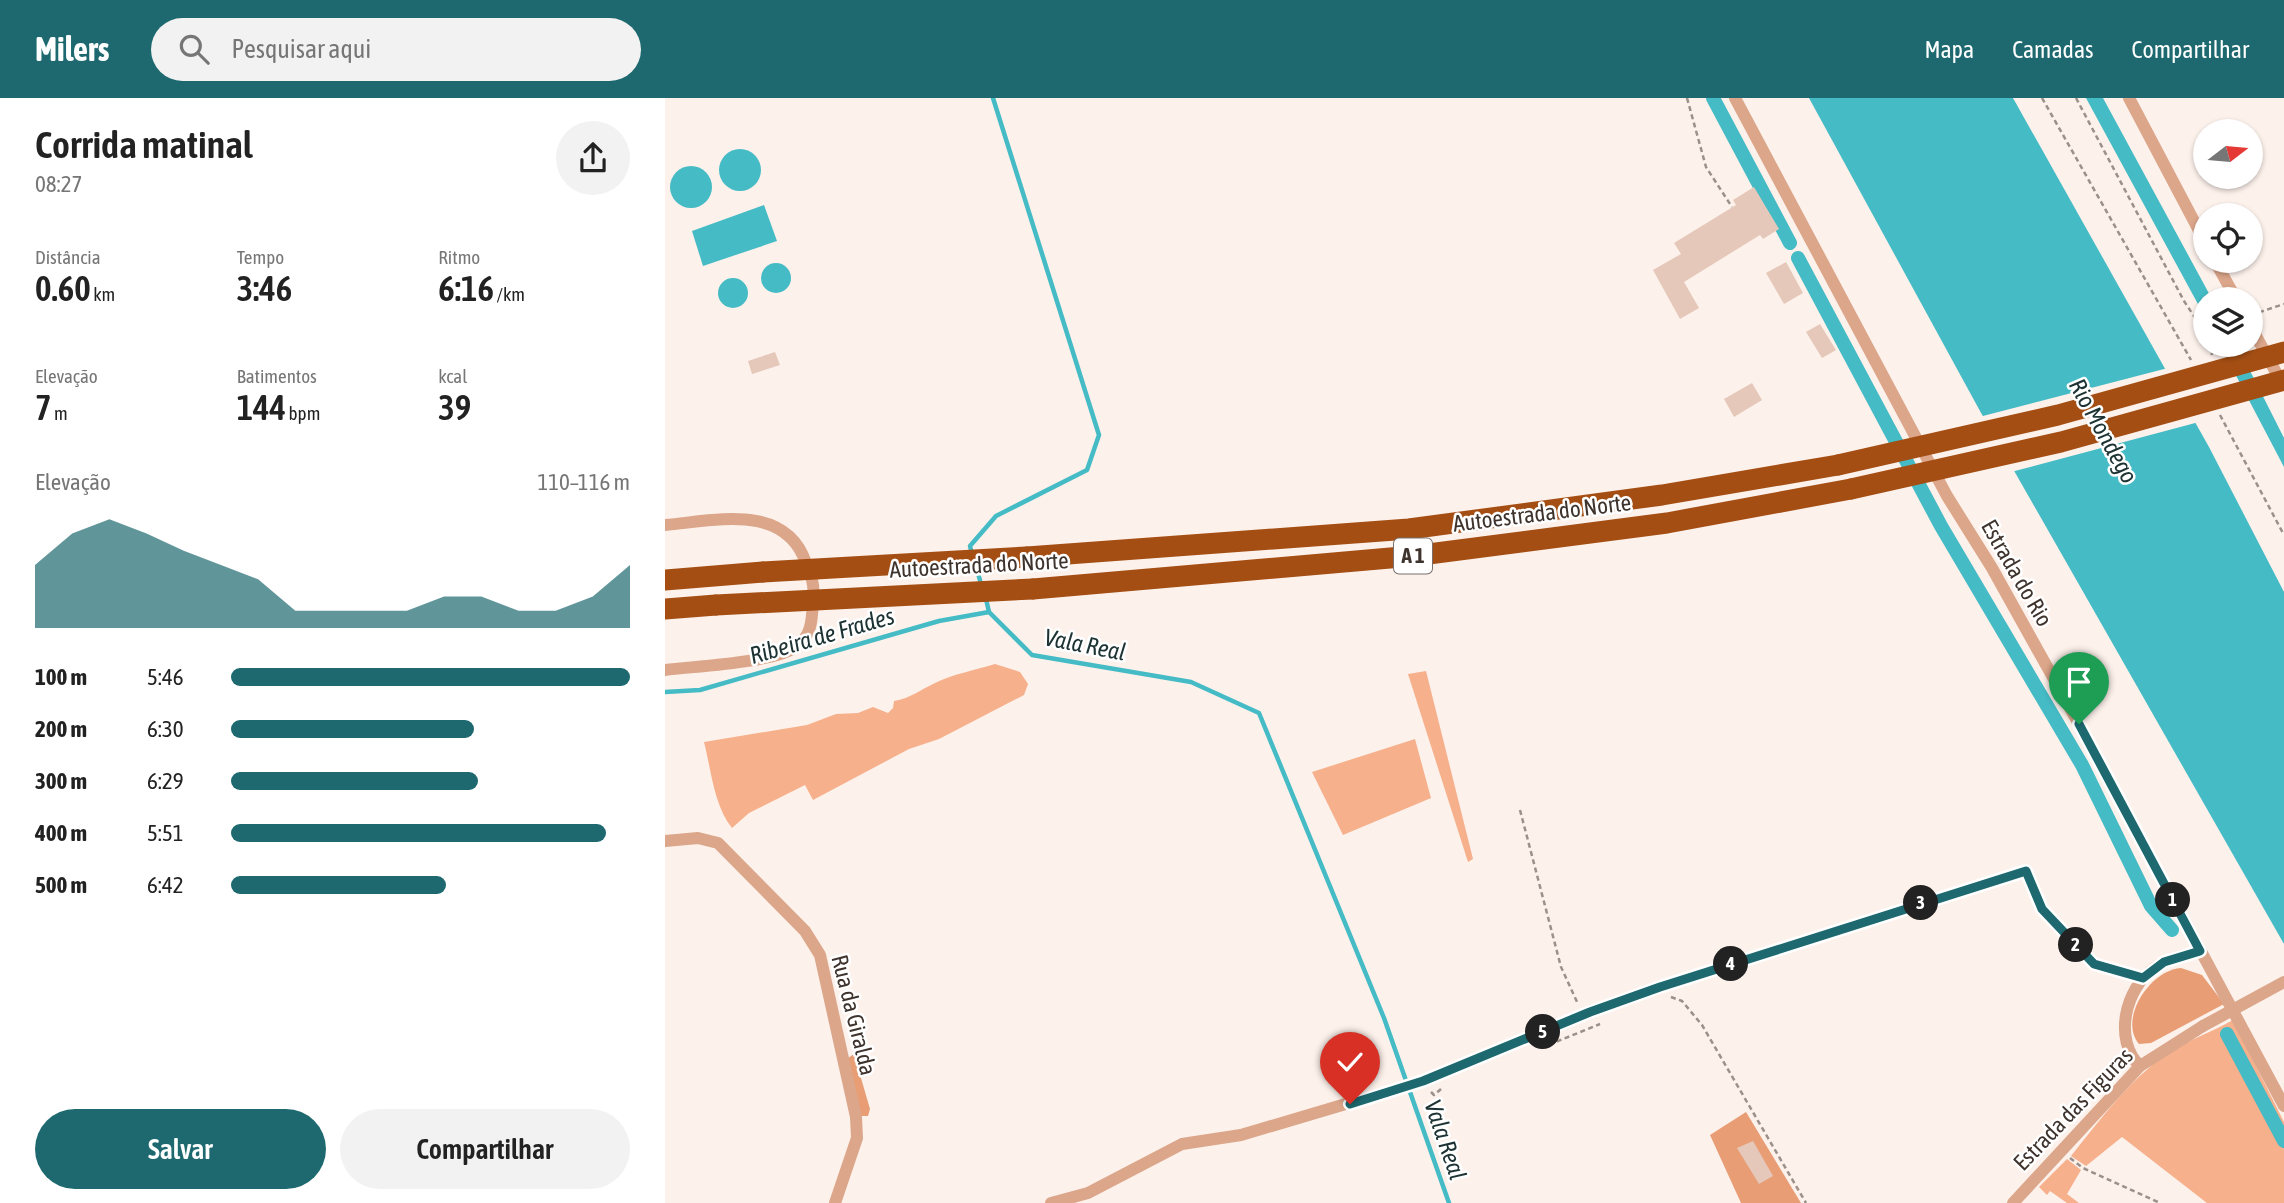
<!DOCTYPE html>
<html lang="pt">
<meta charset="utf-8">
<style>
body{margin:0;font-family:"Asap Condensed",sans-serif;background:#f2f2f2;color:#222;height:100vh;display:flex;flex-direction:column;font-size:26px;white-space:nowrap}
*{box-sizing:border-box;margin:0}
p{font-size:23px;color:#767676}
.icon{flex:none;width:38px;height:38px;fill:none;stroke:currentColor;stroke-width:2;stroke-linecap:round;stroke-linejoin:round}
.map{position:relative;flex:1;overflow:hidden}
.panel{display:flex;flex-direction:column;background:#fff;width:665px}
.panel>*{flex:none}
.needle{width:46px;rotate:74deg}
.tools{position:absolute;left:1528px;top:21px;display:grid;gap:14px}
.tools a{display:grid;place-items:center;width:70px;height:70px;border-radius:50%;background:#fff;box-shadow:0 2px 5px #0004;font-size:35px}
.pin{position:absolute;display:grid;place-items:center;width:60px;height:60px;color:#fff;margin:-72px -30px;border-radius:50% 50% 50% 0;rotate:-45deg;box-shadow:0 0 7px #0007}
.pin .icon{rotate:45deg}
.km{position:absolute;width:35px;height:35px;margin:-18px;border-radius:50%;background:#222;color:#fff;font-size:19px;line-height:35px;text-align:center}
.round{display:grid;place-items:center;flex:none;width:74px;height:74px;border-radius:37px;background:#f2f2f2}
.head{display:flex;align-items:center;justify-content:space-between;height:119px;padding:0 35px}
h1{font-size:38px;font-weight:600;line-height:52px}
.figures{display:grid;grid-template-columns:repeat(3,1fr);gap:10px;height:119px;padding:7px 35px}
.figures div{display:grid;align-content:center}
.figures b{font-size:35px;font-weight:600}
.figures small{font-size:19px;font-weight:400}
.figures p{font-size:19px}
.chart{height:196px;padding:14px 35px}
.chart p{display:flex;justify-content:space-between}
.chart svg{width:100%;height:126px;margin-top:7px;fill:#1d696f;opacity:.7}
.primary-button{display:flex;gap:14px;margin-top:auto;padding:14px 35px}
.primary-button a{flex:1;height:80px;border-radius:42px;background:#1d696f;color:#fff;font-size:28px;font-weight:600;line-height:80px;text-align:center}
.primary-button a+a{background:#f2f2f2;color:#222}
ul{padding:0 35px;list-style:none;font-size:23px}
li{display:grid;grid-template-columns:112px 84px 1fr;align-items:center;height:52px}
li i{height:18px;border-radius:9px;background:#1d696f}
header{display:flex;align-items:center;gap:42px;box-sizing:border-box;height:98px;padding:0 35px;background:#1d696f;color:#fff}
header strong{font-size:33px}
nav{display:flex;gap:38px;margin-inline-start:auto;font-size:24px}
.search{width:490px;height:63px;background:#f2f2f2;display:flex;align-items:center;gap:18px;box-sizing:border-box;padding:0 24px;border-radius:38px;color:#767676;font-size:26px}
main{display:flex;flex:1;min-height:0}
.map>svg:first-child{display:block}
.green{fill:#f6b08b}
.forest{fill:#e89d75}
.water{fill:#44bbc5}
.pier{fill:#fdf1eb}
.lines{fill:none;stroke-linecap:round;stroke-linejoin:round}
.stream{stroke:#44bbc5;stroke-width:4.5}
.canal{stroke:#44bbc5;stroke-width:14}
.building{fill:#e5c8b9}
.path{stroke:#9b908a;stroke-width:2.5;stroke-dasharray:5 3.5;stroke-linecap:butt}
.minor{stroke:#dba68a;stroke-width:12}
.motorway{stroke:#a44e13;stroke-width:21}
.minor-bridge{stroke:#dba68a;stroke-width:12}
.motorway-bridge{stroke:#a44e13;stroke-width:21}
.route-casing{stroke:#fff;stroke-width:14}
.route{stroke:#1d696f;stroke-width:9}
.labels{text-anchor:middle;stroke-width:5;stroke-linejoin:round;paint-order:stroke}
.shield{fill:#fff;stroke:#78706c;stroke-width:2}
.shield-label{font-size:21px;font-weight:bold;fill:#3e332d}
.street-label{font-size:23px;fill:#3e332d;stroke:#fff}
.water-label{font-size:24px;font-style:italic;fill:#1d3233;stroke:#fff}
</style>
<header>
<strong>Milers</strong>
<div class="search"><svg class="icon" aria-label="search" viewBox="0 0 24 24"><circle cx="10" cy="10" r="6"/><path d="M15 15l6 6"/></svg>Pesquisar aqui</div>
<nav><a>Mapa</a><a>Camadas</a><a>Compartilhar</a></nav>
</header>
<main>
<section class="panel">
<div class="head"><div><h1>Corrida matinal</h1><p>08:27</p></div><a class="round"><svg class="icon" aria-label="share" viewBox="0 0 24 24"><path d="M12 15V3M7 8l5-5 5 5M5 13v7h14v-7"/></svg></a></div>
<div class="figures">
<div><p>Distância</p><b>0.60<small> km</small></b></div>
<div><p>Tempo</p><b>3:46</b></div>
<div><p>Ritmo</p><b>6:16<small> /km</small></b></div>
</div>
<div class="figures">
<div><p>Elevação</p><b>7<small> m</small></b></div>
<div><p>Batimentos</p><b>144<small> bpm</small></b></div>
<div><p>kcal</p><b>39</b></div>
</div>
<div class="chart"><p><span>Elevação</span>110–116 m</p>
<svg viewBox="0 0 160 44" preserveAspectRatio="none"><path d="M0 44V22L10 11L20 6L30 11L40 17L50 22L60 27L70 38L80 38L90 38L100 38L110 33L120 33L130 38L140 38L150 33L160 22V44z"/></svg>
</div>
<ul>
<li><b>100 m</b>5:46<i style="width:100%"></i></li>
<li><b>200 m</b>6:30<i style="width:61%"></i></li>
<li><b>300 m</b>6:29<i style="width:62%"></i></li>
<li><b>400 m</b>5:51<i style="width:94%"></i></li>
<li><b>500 m</b>6:42<i style="width:54%"></i></li>
</ul>
<div class="primary-button"><a>Salvar</a><a>Compartilhar</a></div>
</section>
<div class="map">
<svg width="1619" height="1105" viewBox="0 0 1619 1105">
<rect width="100%" height="100%" fill="#fdf1eb"/>
<g class="green">
<path d="M330 566 355 574 363 586 359 597 274 641 244 651 148 702 140 687 84 715 67 730C49 708 46 671 39 644L142 627 171 616 193 615 208 609 223 615 228 610 229 603C246 600 255 592 270 585 289 576 310 572 330 566Z"/>
<polygon points="761,573 808,761 803,764 743,576"/>
<polygon points="750,641 766,700 678,737 647,674"/>
<path d="M1568 922 1619 1024V1105H1542L1457 1039 1421 1068 1406 1058C1435 1022 1464 982 1502 956 1525 941 1545 935 1568 922Z"/>
<polygon points="1402,1061 1416,1072 1402,1096 1414,1105 1402,1105 1385,1093 1382,1097 1374,1089"/>
</g>
<g class="forest">
<path d="M1516 870 1537 877 1559 906 1486 945 1474 946C1453 921 1485 872 1516 870Z"/>
<polygon points="189,956 205,1011 203,1018 196,1018 183,960"/>
<polygon points="1081,1014 1136,1105 1076,1105 1045,1037"/>
</g>
<g class="water">
<polygon points="1144,0 1348,0 1544,349 1619,494 1619,846 1315,313"/>
<polygon points="1421,0 1438,0 1547,201 1540,201 1540,219"/>
<circle cx="75" cy="72" r="21"/>
<circle cx="26" cy="89" r="21"/>
<polygon points="99,107 112,143 38,168 27,133"/>
<circle cx="111" cy="180" r="15"/>
<circle cx="68" cy="195" r="15"/>
<polygon points="1555,247 1572,247 1619,340 1619,369"/>
</g>
<polygon class="pier" points="1503,270 1534,324 1346,374 1314,319"/>
<g class="lines">
<g class="stream">
<polyline points="307,456 305,448 331,418 422,372 434,337 328,0"/>
<polyline points="311,468 316,486"/>
<polyline points="321,501 324,514 367,557 526,584 594,615 719,920 784,1105"/>
<polyline points="0,594 35,592 274,523 324,514"/>
</g>
<g class="canal">
<polyline points="1048,0 1125,145"/>
<polyline points="1133,160 1276,428 1417,667 1486,808 1507,832"/>
<polyline points="1562,936 1619,1043"/>
</g>
</g>
<g class="building">
<polygon points="1089,89 1114,131 1098,141 1095,137 1019,184 1034,210 1015,221 988,172 1016,156 1009,145 1071,107 1068,102"/>
<polygon points="1121,164 1138,195 1119,206 1101,175"/>
<polygon points="1155,226 1171,252 1157,260 1141,234"/>
<polygon points="110,254 115,267 87,276 83,263"/>
<polygon points="1087,285 1097,302 1069,319 1059,301"/>
<polygon points="1088,1043 1108,1078 1094,1086 1072,1050"/>
</g>
<g class="lines">
<g class="path">
<polyline points="1022,0 1041,69 1067,109"/>
<polyline points="1377,0 1526,262"/>
<polyline points="1411,0 1519,203 1540,235"/>
<polyline points="1586,217 1619,206"/>
<polyline points="1544,247 1547,257"/>
<polyline points="1555,317 1619,437"/>
<polyline points="855,712 896,869 913,906"/>
<polyline points="1006,899 1017,903 1037,927 1141,1105"/>
<polyline points="876,950 935,926"/>
<polyline points="766,994 769,997 776,991"/>
<polyline points="1405,1060 1418,1070 1495,1105"/>
</g>
<g class="minor">
<polyline points="1070,0 1282,398 1327,470 1414,626 1619,1008"/>
<polyline points="1464,0 1540,144"/>
<polyline points="1550,163 1571,201"/>
<polyline points="1586,229 1618,287"/>
<path d="M0 427C49 423 120 404 141 465 146 477 150 487 148 501 147 519 148 537 131 549 107 565 32 568 0 572"/>
<polyline points="0,743 33,740 53,745 140,833 155,857 191,1019 192,1040 170,1105"/>
<path d="M1475 968C1448 942 1460 891 1489 870 1503 860 1519 857 1535 853"/>
<polyline points="386,1105 423,1095 517,1046 576,1037 758,983 925,914 995,889 1361,773 1377,811 1429,866 1478,880"/>
<polyline points="1348,1105 1475,968 1538,928"/>
</g>
<g class="motorway">
<polyline points="362,459 744,431 997,397 1173,367"/>
<polyline points="0,482 98,474"/>
<polyline points="368,491 748,458 1002,425 1186,391"/>
<polyline points="0,511 51,507"/>
</g>
<polyline class="minor-bridge" points="1538,928 1619,884"/>
<g class="motorway-bridge">
<polyline points="1173,367 1393,317 1619,254"/>
<polyline points="1186,391 1396,344 1619,282"/>
<polyline points="98,474 362,459"/>
<polyline points="51,507 368,491"/>
</g>
</g>
<g class="lines">
<g class="route-casing">
<polyline id="route" points="685,1006 758,983 925,914 995,889 1361,773 1377,811 1429,866 1478,880 1499,864 1535,853 1414,626"/>
</g>
<use href="#route" class="route"/>
</g>
<g class="labels">
<rect class="shield" x="729" y="440.5" width="38" height="35" rx="5"/>
<g class="shield-label">
<text x="748" y="465">A 1</text>
</g>
<g class="street-label">
<text transform="translate(877 415) rotate(-7)" y="8">Autoestrada do Norte</text>
<text transform="translate(314 467) rotate(-3)" y="8">Autoestrada do Norte</text>
<text transform="translate(1352 475) rotate(60)" y="8">Estrada do Rio</text>
<text transform="translate(189 917) rotate(76)" y="8">Rua da Giralda</text>
<text transform="translate(1408 1011) rotate(-46)" y="8">Estrada das Figuras</text>
</g>
<g class="water-label">
<text transform="translate(1438 333) rotate(61)" y="8">Rio Mondego</text>
<text transform="translate(157 538) rotate(-16)" y="8">Ribeira de Frades</text>
<text transform="translate(420 547) rotate(11)" y="8">Vala Real</text>
<text transform="translate(780 1042) rotate(71)" y="8">Vala Real</text>
</g>
</g>
</svg>
<div class="tools">
<a><svg class="needle" viewBox="-14 -14 28 28"><path d="M0-13l5 13h-10z" fill="#e53935"/><path d="M0 13l5-13h-10z" fill="#767676"/></svg></a>
<a><svg class="icon" aria-label="locate" viewBox="0 0 24 24"><circle cx="12" cy="12" r="6"/><path d="M12 2v4M12 18v4M2 12h4M18 12h4"/></svg></a>
<a><svg class="icon" aria-label="layers" viewBox="0 0 24 24"><path d="M12 4l9 5-9 5-9-5zM3 14l9 5 9-5"/></svg></a>
</div>
<div class="pin" style="left:1414px;top:626px;background:#1e9e55"><svg class="icon" aria-label="arrive" viewBox="0 0 24 24"><path d="M6 21V4h12l-3 4 3 4H6"/></svg></div>
<div class="pin" style="left:685px;top:1006px;background:#d93025"><svg class="icon" aria-label="check" viewBox="0 0 24 24"><path d="M5 12l5 5 9-10"/></svg></div>
<b class="km" style="left:1508px;top:802px">1</b>
<b class="km" style="left:1411px;top:847px">2</b>
<b class="km" style="left:1256px;top:805px">3</b>
<b class="km" style="left:1066px;top:866px">4</b>
<b class="km" style="left:878px;top:934px">5</b>
</div>
</main>
